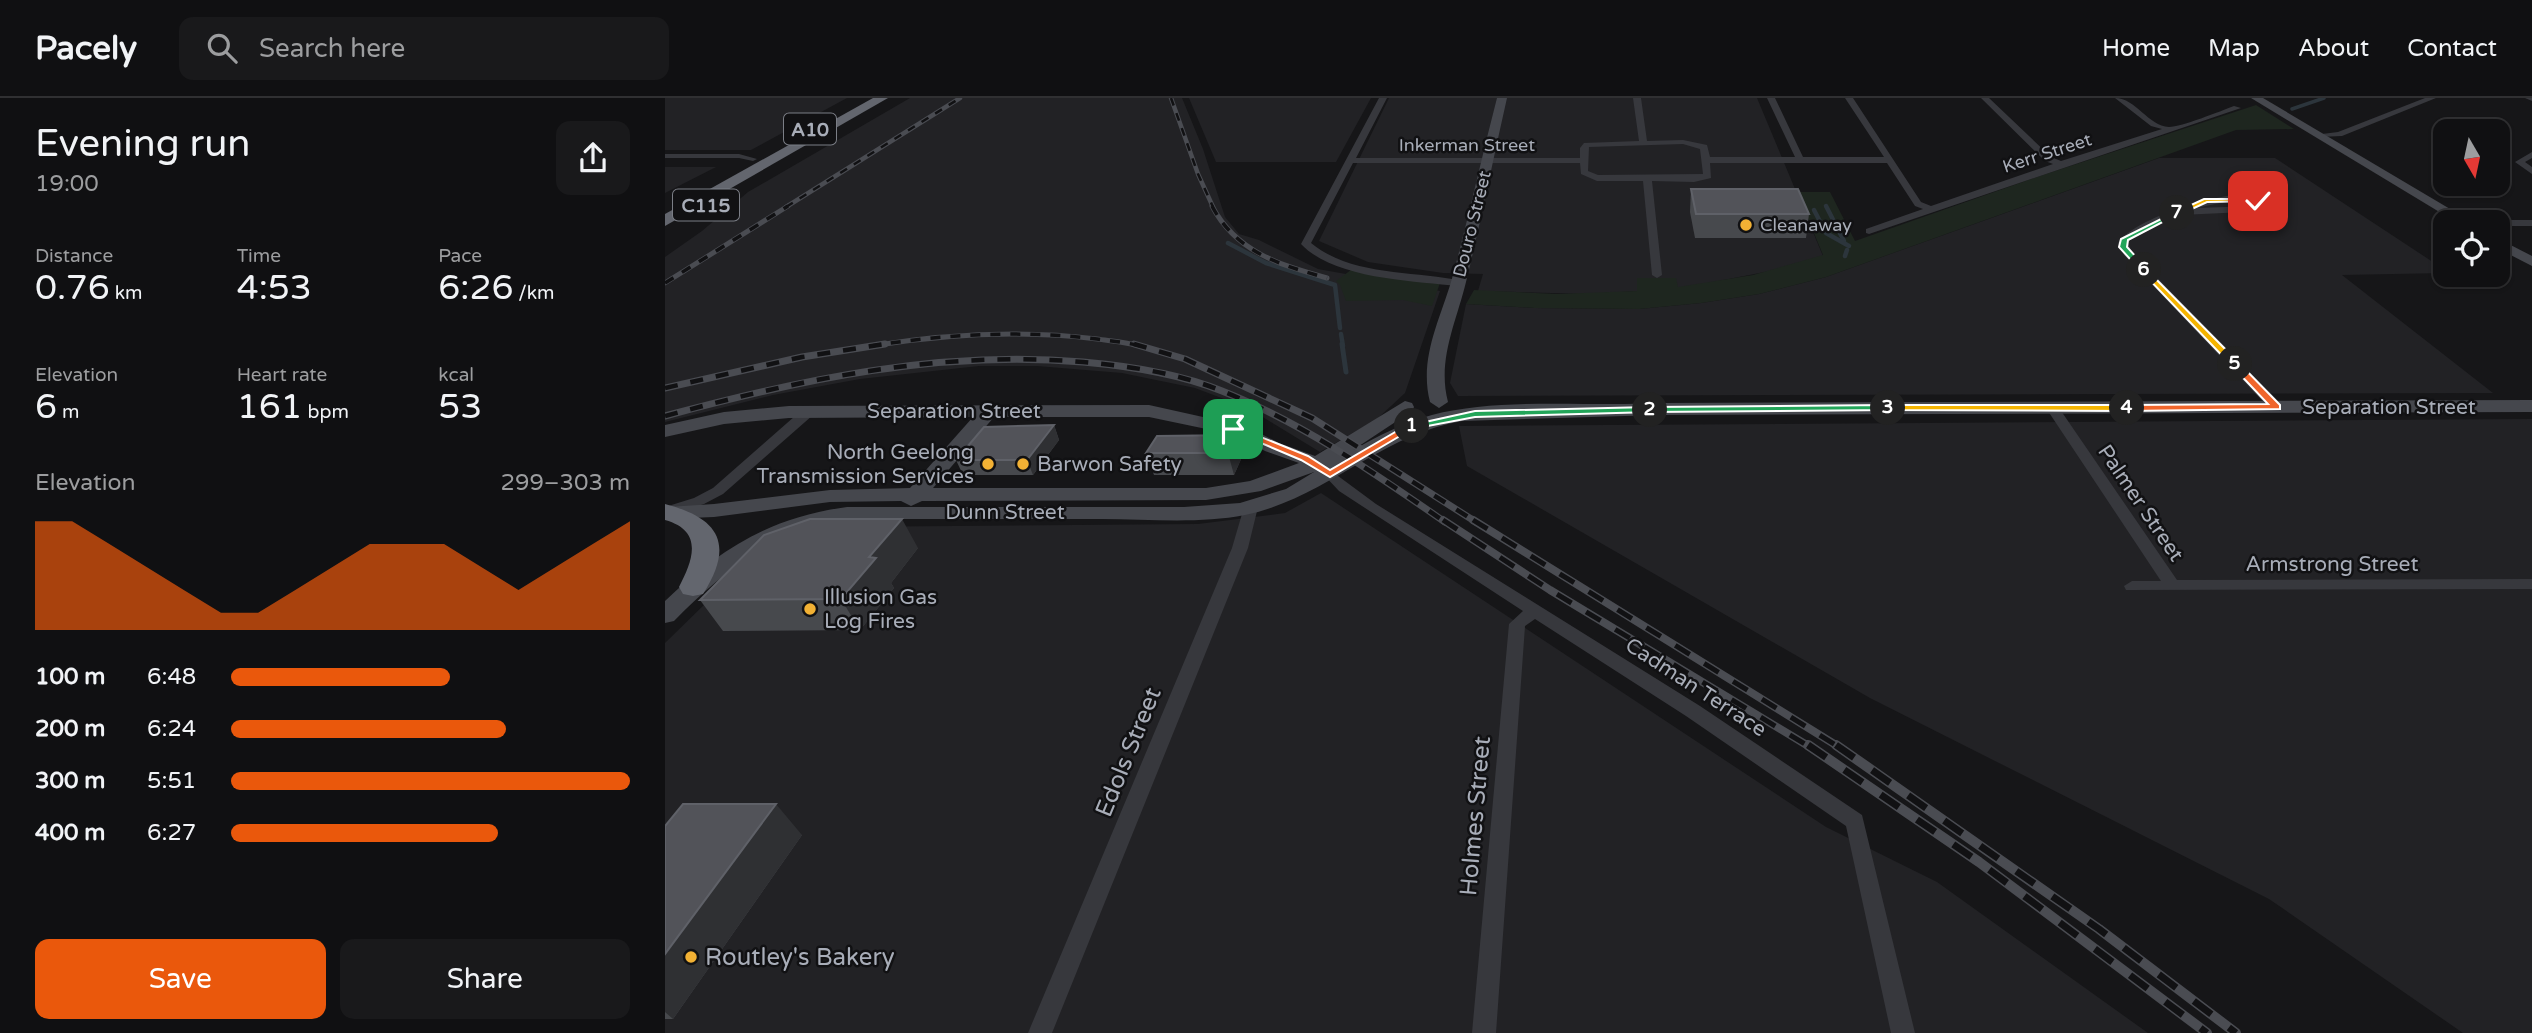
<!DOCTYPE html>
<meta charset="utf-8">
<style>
body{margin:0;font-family:"Varela Round",sans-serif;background:#19191b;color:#f1f3f6;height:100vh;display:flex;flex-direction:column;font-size:26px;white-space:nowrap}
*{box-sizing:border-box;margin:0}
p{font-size:23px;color:#9c9d9f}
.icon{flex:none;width:38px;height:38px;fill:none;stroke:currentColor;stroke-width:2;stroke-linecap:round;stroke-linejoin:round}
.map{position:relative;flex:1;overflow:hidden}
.side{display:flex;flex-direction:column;background:#101012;width:665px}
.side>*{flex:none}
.needle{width:46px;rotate:171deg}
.fabs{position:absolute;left:1768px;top:21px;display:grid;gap:14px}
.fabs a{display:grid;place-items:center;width:77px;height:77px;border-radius:14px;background:#101012;box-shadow:0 2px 5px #0004,0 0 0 2px #303032;font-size:35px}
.pin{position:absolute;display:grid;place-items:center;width:60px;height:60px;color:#fff;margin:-30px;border-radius:14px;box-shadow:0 4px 10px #0006}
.km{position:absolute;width:35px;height:35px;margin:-18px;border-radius:50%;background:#222;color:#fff;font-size:19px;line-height:35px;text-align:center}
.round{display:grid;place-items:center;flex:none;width:74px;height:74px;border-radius:14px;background:#19191b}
.head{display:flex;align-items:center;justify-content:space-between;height:119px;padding:0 35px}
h1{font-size:38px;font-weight:600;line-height:52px}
.stats{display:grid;grid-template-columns:repeat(3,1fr);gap:10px;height:119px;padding:7px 35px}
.stats div{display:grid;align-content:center}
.stats b{font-size:35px;font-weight:600}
.stats small{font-size:19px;font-weight:400}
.stats p{font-size:19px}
.chart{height:196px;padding:14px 35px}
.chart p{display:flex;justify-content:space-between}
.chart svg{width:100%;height:126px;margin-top:7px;fill:#ea580c;opacity:.7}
.primary-button{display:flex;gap:14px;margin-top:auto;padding:14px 35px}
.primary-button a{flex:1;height:80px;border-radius:14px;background:#ea580c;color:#fff;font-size:28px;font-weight:600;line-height:80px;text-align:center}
.primary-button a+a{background:#19191b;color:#f1f3f6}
ul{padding:0 35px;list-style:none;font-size:23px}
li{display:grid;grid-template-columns:112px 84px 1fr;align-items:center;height:52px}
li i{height:18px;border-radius:9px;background:#ea580c}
header{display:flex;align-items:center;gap:42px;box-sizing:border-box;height:98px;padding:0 35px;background:#101012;border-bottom:2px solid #303032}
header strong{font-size:33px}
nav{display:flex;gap:38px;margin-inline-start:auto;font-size:24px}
.search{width:490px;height:63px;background:#19191b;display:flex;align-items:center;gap:18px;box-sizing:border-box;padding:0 24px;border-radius:14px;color:#9c9d9f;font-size:26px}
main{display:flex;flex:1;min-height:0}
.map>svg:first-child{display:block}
.built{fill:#222225}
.green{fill:#1e261f}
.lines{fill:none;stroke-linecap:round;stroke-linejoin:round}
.stream-far2{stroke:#2c353c;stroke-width:3.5}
.stream-far1{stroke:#2c353c;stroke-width:4.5}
.stream{stroke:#2c353c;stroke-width:5}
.street{fill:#37383d;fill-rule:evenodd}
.secondary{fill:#45474d;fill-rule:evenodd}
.highway{fill:#63666e;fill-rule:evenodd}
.rail-far4-casing{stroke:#4a4c52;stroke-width:4.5}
.rail-far3-casing{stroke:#4a4c52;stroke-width:5}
.rail-far2-casing{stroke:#4a4c52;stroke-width:7}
.rail-far1-casing{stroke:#4a4c52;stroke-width:8}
.rail-casing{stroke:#4a4c52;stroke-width:10}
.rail-far4{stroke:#111113;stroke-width:2.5;stroke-dasharray:8;stroke-linecap:butt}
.rail-far3{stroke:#111113;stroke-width:3.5;stroke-dasharray:10;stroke-linecap:butt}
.rail-far2{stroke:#111113;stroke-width:4.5;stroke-dasharray:13;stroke-linecap:butt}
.rail-far1{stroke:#111113;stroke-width:5;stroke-dasharray:17;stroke-linecap:butt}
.rail{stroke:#111113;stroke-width:7;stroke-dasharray:22;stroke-linecap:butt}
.wall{fill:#47494d}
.shaded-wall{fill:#2f3033}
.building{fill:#525359;stroke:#5f6168;stroke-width:2}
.split-1{fill:#f0652b;stroke:#fff;stroke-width:2}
.split-2{fill:#22a559;stroke:#fff;stroke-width:2}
.split-3{fill:#22a559;stroke:#fff;stroke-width:2}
.split-4{fill:#f5b400;stroke:#fff;stroke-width:2}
.split-5{fill:#f0652b;stroke:#fff;stroke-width:2}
.split-6{fill:#f5b400;stroke:#fff;stroke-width:2}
.split-7{fill:#22a559;stroke:#fff;stroke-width:2}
.split-8{fill:#f5b400;stroke:#fff;stroke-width:2}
.poi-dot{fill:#f2b134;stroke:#111113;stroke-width:2.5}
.labels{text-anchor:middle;stroke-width:5;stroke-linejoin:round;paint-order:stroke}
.far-street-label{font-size:18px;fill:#a8adb8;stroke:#111113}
.far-poi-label{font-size:18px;fill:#a8adb8;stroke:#111113;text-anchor:start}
.shield{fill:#111113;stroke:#7b7e86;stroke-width:2}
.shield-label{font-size:19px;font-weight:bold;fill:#a8adb8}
.street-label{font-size:21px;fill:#a8adb8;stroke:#111113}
.poi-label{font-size:21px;fill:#a8adb8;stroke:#111113;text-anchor:start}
.near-street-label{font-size:24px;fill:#a8adb8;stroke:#111113}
.near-poi-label{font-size:24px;fill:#a8adb8;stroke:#111113;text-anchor:start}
</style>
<header>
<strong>Pacely</strong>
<div class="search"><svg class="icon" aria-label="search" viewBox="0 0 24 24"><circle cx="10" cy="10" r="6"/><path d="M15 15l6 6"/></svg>Search here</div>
<nav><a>Home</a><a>Map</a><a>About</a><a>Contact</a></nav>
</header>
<main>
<section class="side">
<div class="head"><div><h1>Evening run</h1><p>19:00</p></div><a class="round"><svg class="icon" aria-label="share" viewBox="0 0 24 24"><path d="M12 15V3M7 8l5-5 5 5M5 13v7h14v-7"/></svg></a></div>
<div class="stats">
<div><p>Distance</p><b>0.76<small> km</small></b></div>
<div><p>Time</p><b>4:53</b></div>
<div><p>Pace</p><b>6:26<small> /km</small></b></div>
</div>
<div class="stats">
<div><p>Elevation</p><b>6<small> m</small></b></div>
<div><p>Heart rate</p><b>161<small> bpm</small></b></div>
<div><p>kcal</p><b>53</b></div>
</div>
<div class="chart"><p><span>Elevation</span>299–303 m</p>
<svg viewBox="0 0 160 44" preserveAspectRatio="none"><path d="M0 44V6L10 6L20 14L30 22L40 30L50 38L60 38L70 30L80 22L90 14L100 14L110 14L120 22L130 30L140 22L150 14L160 6V44z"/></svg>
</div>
<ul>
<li><b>100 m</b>6:48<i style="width:55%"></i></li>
<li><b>200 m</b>6:24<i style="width:69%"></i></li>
<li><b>300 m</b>5:51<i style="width:100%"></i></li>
<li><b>400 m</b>6:27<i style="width:67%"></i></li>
</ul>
<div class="primary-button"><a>Save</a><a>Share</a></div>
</section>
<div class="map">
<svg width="1867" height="935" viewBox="0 0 1867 935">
<rect width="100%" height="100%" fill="#161618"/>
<g class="built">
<polygon points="0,0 182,0 86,52 0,52"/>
<polygon points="245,0 517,0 538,51 560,119 574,136 594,142 653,171 775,193 740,295 712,321 655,354 583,310 530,290 457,275 372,268 314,268 195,281 108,297 0,324 0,159 37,133 83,94"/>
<polygon points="524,0 706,0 671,64 551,64"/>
<polygon points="724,0 1092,0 1158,158 1110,172 1033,187 1012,190 972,180 973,193 922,196 813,193 818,176 778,175 703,164 654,143"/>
<polygon points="1494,60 1610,60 1780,172 1780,175 1677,177 1828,295 793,298 785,285 801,206 870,210 974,211 1036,205 1094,196 1161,179"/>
<polygon points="0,69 51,69 0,95"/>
<polygon points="1867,321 1867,935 1798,935 1604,801 1205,600 802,368 794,328"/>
<polygon points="656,395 1161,729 1272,784 1483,935 0,935 0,545 86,461 166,429 533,426 620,415"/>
</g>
<g class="green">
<polygon points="1591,7 1629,31 1571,32 1161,179 1094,196 1036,205 974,211 870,210 801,206 809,192 892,196 972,193 972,180 1011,180 1013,189 1088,177 1158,157 1132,94 1165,94 1190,143 1375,78"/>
<polygon points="690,169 776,182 767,208 738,202 681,203 675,187 671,183"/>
</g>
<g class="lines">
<polyline class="stream-far2" points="1627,11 1659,0"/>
<g class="stream-far1">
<polyline points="1161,108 1179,143"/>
<polyline points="1149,112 1161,135 1184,148"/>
<polyline points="563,145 601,165 670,187 675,230"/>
<polyline points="1180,158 1182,152"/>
<polyline points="676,236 678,248"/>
</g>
<polyline class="stream" points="677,246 681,274"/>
<g class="street">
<path d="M714 0H722L691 60H915V50L919 45 974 43 968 0H976L982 43 1018 42 1042 47 1045 59H1130L1102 0H1110L1138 59H1219L1180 0H1188L1256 104 1266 108 1388 66 1380 63 1316 0H1324L1386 59 1396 63 1497 31 1486 28 1450 0C1471 0 1483 28 1504 29 1516 29 1556 13 1569 8L1576 10 1204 136 1201 135V131L1258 111 1250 108 1222 65H1045L1046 80 1029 84 987 83 997 177 992 180 987 177 978 83H932L916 76 915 65H688L646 145C688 179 747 172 797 183V187L793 188C748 183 669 181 636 146ZM1018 46 1035 51 1038 76 933 77 923 73 924 49Z"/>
<polygon points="1760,0 1771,0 1677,38 1653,39 1649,37 1673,34"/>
<polygon points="1860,0 1867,0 1867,3"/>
<polygon points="1867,54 1867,60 1860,64 1867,69 1867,76 1850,64"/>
<polygon points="0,56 74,56 92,61 88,63 74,60 0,60"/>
<path d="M1569 97 1589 100 1607 110 1602 113 1515 117 1466 140 1463 145 1467 154 1616 306V312H1606L1459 157 1453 145C1470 121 1540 100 1569 97ZM1569 102 1591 108 1531 110Z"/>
<polygon points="1832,122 1867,122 1867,128 1832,128 1832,124 1828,124"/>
<polygon points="1387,306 1392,307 1512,482 1867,481 1867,491 1461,492 1459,488 1467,483 1496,483 1381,310"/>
<polygon points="143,310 149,314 148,317 58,396 39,406 0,418 0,409 29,400 48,390 138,311"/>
<polygon points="665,372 711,406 1035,608 1197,717 1250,935 1226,935 1181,728 1021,618 870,521 860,528 831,935 807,935 844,526 858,513 674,393 658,376"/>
<polygon points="586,405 593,409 583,450 387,935 363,935 567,450 579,409"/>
</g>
<g class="secondary">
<path d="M832 0H842C828 61 816 123 801 184 791 225 772 262 783 304L774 310 765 304C754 261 774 224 786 184 803 123 816 61 832 0Z"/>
<polygon points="1586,0 1598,0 1807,124 1791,124"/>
<polygon points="1832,140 1867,158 1867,168 1832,150"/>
<path d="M1867 302V314L994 317 797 323C717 336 659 401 580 417 534 426 483 421 437 421 352 421 267 421 182 421 110 431 59 473 9 523L0 525V503C55 451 106 419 182 409H519L575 405 621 391 649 374 596 393 541 402 257 403 246 408 236 403 165 404 49 419 0 421V409H3L49 406 165 392 245 390 308 319 124 320 59 326 0 339V327L59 314 124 308 484 307 583 329 614 345 650 358 740 303 747 305 749 309 747 313 688 352C714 338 739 324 767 317 835 299 923 309 994 305ZM329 319H484L570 337 600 353 634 365 585 383 541 390H268Z"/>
</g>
<g class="highway">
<polygon points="208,0 223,0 0,128 0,116"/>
<path d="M0 406C54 420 70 446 38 496L28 498 18 496 14 489C28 462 39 433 0 422Z"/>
</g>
<g class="rail-far4-casing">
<g id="rail-far4">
<polyline points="506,0 533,76 548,109"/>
<polyline points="121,109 295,0"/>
</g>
</g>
<g class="rail-far3-casing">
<g id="rail-far3">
<path d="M547 108C571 154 615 167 662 180"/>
<polyline points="0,185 123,108"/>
<path d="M206 248C280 236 358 232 432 241 446 243 461 244 475 248"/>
</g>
</g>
<g class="rail-far2-casing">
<g id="rail-far2">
<polyline points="469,246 520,261 647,320 811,424"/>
<polyline points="0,290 137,259 220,246"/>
<path d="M0 318C137 281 275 252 418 264 464 268 513 275 557 293 638 325 709 375 780 424"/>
</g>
</g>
<g class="rail-far1-casing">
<g id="rail-far1">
<polyline points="778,422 885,492 1145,649"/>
<polyline points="808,422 1174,649"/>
</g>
</g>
<g class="rail-casing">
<g id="rail">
<polyline points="1143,647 1314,764 1542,935"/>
<polyline points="1171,647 1434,831 1571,935"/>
</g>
</g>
<use href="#rail-far4" class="rail-far4"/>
<use href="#rail-far3" class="rail-far3"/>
<use href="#rail-far2" class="rail-far2"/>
<use href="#rail-far1" class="rail-far1"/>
<use href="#rail" class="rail"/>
</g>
<g class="wall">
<polygon points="1026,91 1144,116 1141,140 1030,140 1025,114"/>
<polygon points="389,327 394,342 368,377 298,377 291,362"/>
<polygon points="572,337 577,359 569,377 489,377 481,355"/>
<polygon points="253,450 226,485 229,490 195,532 58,533 35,502"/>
<polygon points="0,728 137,737 8,921 0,921"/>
</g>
<g class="shaded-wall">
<polygon points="389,327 394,342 368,377 362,362"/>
<polygon points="572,337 577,359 569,377 563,355"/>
<polygon points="237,421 253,450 226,485 229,490 195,532 176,501 204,459"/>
<polygon points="111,706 137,737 8,921 0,914 0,856"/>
</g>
<g class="building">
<polygon points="1026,91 1133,91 1144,116 1031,116"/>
<polygon points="389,327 362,362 291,362 319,329"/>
<polygon points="572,337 563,355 481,355 492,338"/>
<polygon points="145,421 237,421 204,459 211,460 176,501 35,502 99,437"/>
<polygon points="18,706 111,706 0,856 0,728"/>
</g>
<polygon class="split-1" points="744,326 752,328 665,379 636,362 563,331 571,329 643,358 665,372"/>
<polygon class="split-2" points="985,309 990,312 988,314 810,319 747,331 742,328 810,313"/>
<polygon class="split-3" points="1223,307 1227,308 1227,312 985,314 981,312 985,309"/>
<polygon class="split-4" points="1223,307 1462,307 1466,310 1462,313 1220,312 1220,308"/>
<polygon class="split-5" points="1567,264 1573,264 1615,307 1615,311 1462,313 1457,310 1462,307 1603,306 1567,268"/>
<polygon class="split-6" points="1479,169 1573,264 1573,268 1567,268 1476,173"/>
<polygon class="split-7" points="1510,114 1515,115 1463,142 1462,149 1483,172 1476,173 1454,149 1456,141"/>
<polygon class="split-8" points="1539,101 1593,101 1596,103 1542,104 1514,117 1509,115"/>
<g class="poi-dot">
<circle cx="1081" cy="127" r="7"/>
<circle cx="323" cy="366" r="7"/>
<circle cx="358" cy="366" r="7"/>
<circle cx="145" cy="511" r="7"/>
<circle cx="26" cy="859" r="7"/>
</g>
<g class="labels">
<g class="far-street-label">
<text x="802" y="53">Inkerman Street</text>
<text transform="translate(1382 55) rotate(-18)" y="6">Kerr Street</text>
<text transform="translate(807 126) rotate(-76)" y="6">Douro Street</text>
</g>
<g class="far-poi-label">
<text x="1095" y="133">Cleanaway</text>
</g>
<g class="shield">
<rect x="119" y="15.5" width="52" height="31" rx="5"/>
<rect x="8" y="91.5" width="66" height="31" rx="5"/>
</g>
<g class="shield-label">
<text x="145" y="38">A10</text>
<text x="41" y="114">C115</text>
</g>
<g class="street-label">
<text x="1724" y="316">Separation Street</text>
<text x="289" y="320">Separation Street</text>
<text transform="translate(1476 405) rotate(56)" y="7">Palmer Street</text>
<text x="340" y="421">Dunn Street</text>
<text x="1667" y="473">Armstrong Street</text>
<text transform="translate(1031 589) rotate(33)" y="7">Cadman Terrace</text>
</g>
<g class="poi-label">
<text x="309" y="361" text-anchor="end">North Geelong<tspan x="309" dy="24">Transmission Services</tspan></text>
<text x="372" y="373">Barwon Safety</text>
<text x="159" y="506">Illusion Gas<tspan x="159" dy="24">Log Fires</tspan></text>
</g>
<g class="near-street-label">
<text transform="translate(463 654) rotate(-68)" y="8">Edols Street</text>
<text transform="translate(810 718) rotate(-85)" y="8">Holmes Street</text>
</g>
<g class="near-poi-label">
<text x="40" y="867">Routley's Bakery</text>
</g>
</g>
</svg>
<div class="fabs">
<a><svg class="needle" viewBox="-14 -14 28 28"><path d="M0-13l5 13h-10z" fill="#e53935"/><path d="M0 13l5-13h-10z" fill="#9c9d9f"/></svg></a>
<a><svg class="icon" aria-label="locate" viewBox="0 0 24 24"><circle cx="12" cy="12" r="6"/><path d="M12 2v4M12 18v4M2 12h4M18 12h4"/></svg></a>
</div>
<div class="pin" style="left:568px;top:331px;background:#1e9e55"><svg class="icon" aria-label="arrive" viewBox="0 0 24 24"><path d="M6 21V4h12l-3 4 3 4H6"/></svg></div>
<div class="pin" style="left:1593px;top:103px;background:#d93025"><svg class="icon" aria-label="check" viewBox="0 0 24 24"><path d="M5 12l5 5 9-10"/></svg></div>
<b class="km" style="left:747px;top:328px">1</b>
<b class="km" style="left:985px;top:312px">2</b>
<b class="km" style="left:1223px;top:310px">3</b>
<b class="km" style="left:1462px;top:310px">4</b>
<b class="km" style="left:1570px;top:266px">5</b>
<b class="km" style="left:1479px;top:172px">6</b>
<b class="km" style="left:1512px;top:115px">7</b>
</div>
</main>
